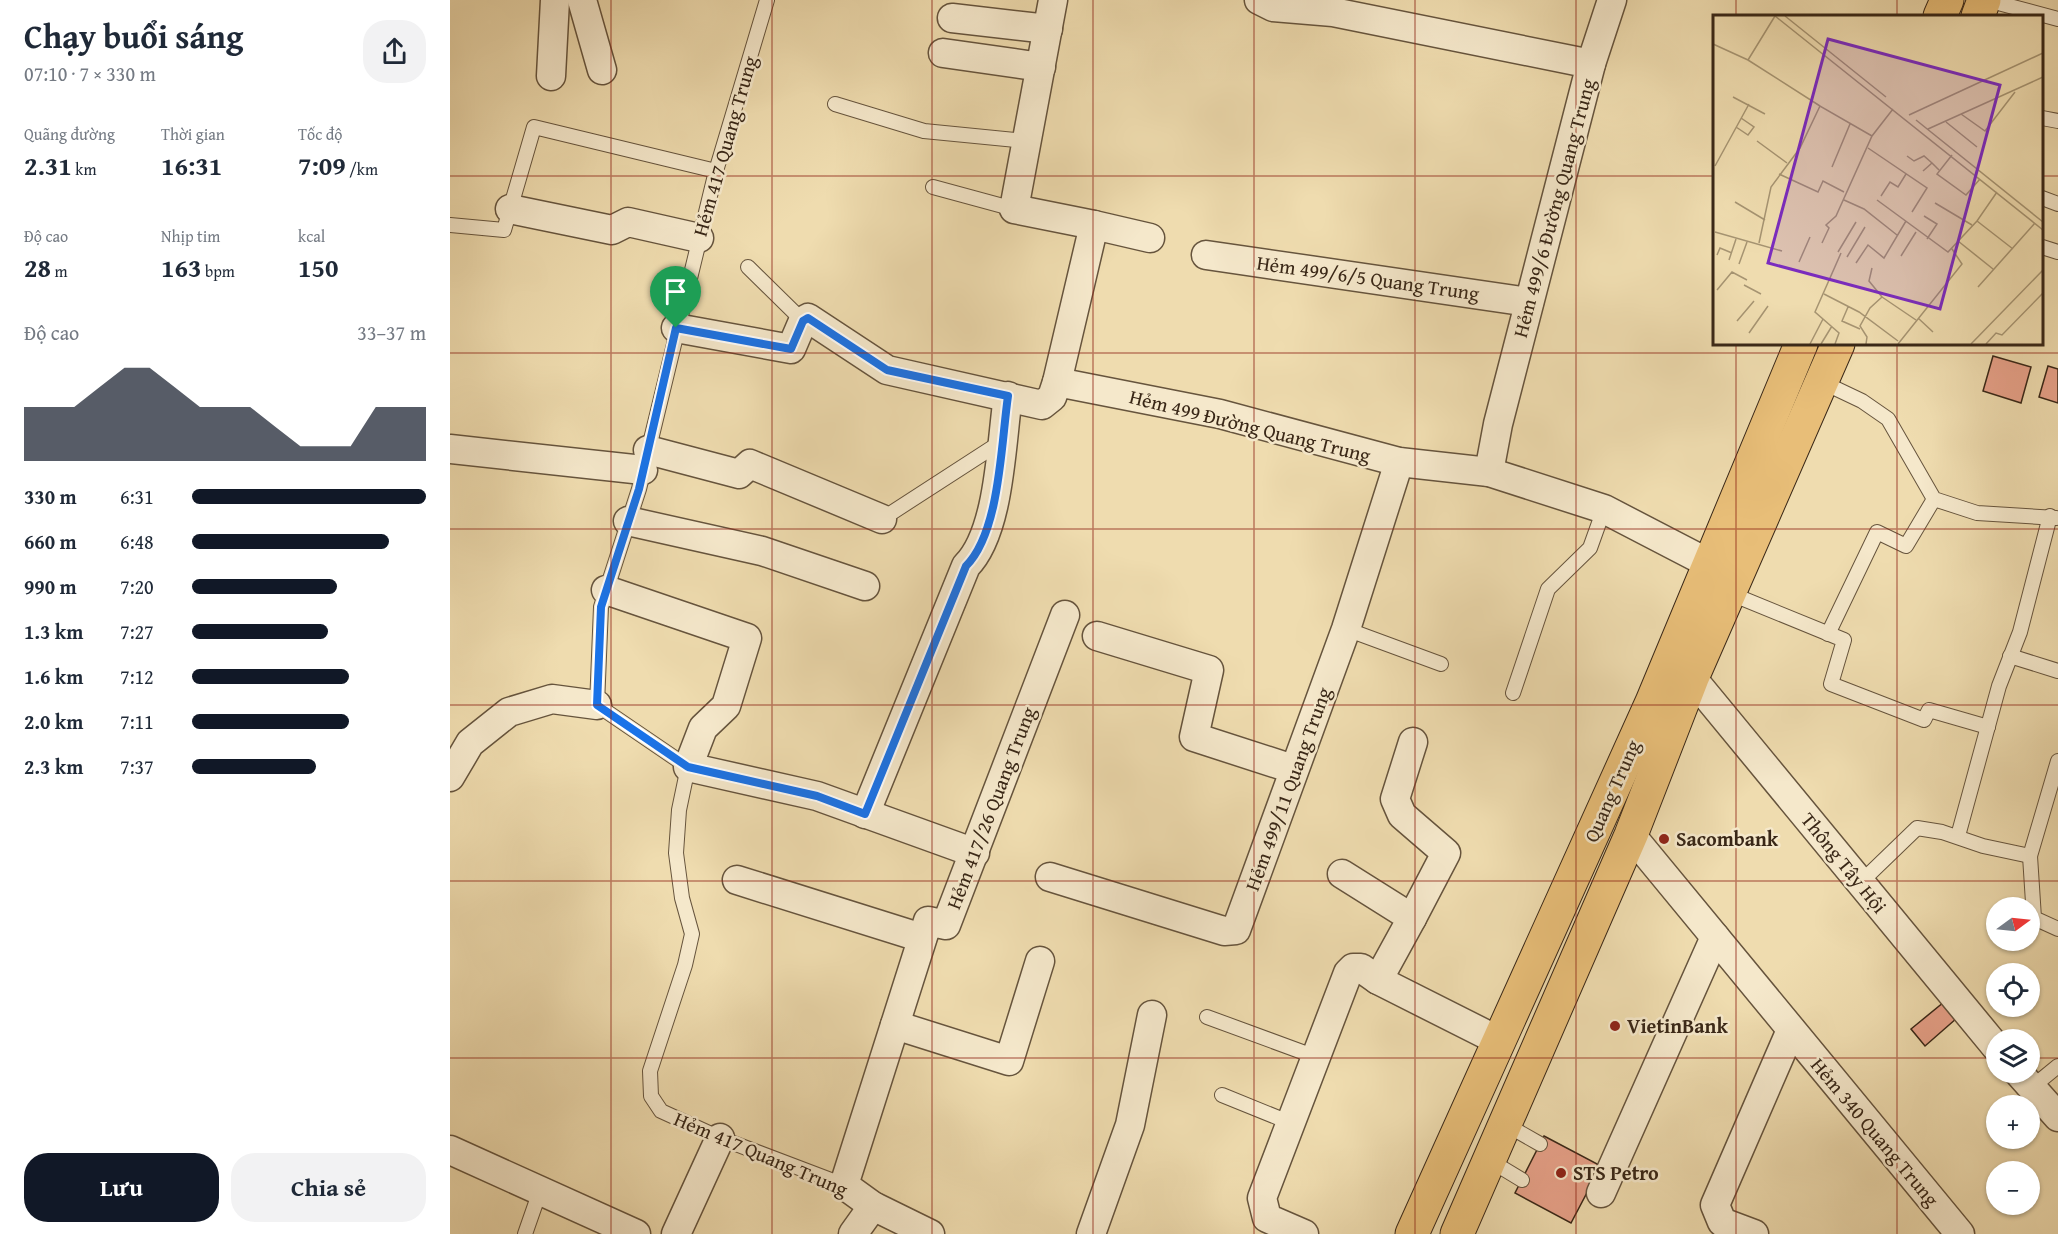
<!DOCTYPE html>
<html lang="vi">
<meta charset="utf-8">
<style>
body{margin:0;font-family:"Gentium Book Plus",serif;background:#f2f2f3;color:#1f2937;height:100vh;display:flex;flex-direction:column;font-size:22px;white-space:nowrap}
*{box-sizing:border-box;margin:0}
p{font-size:20px;color:#747a83}
.icon{flex:none;width:33px;height:33px;fill:none;stroke:currentColor;stroke-width:2;stroke-linecap:round;stroke-linejoin:round}
.map{position:relative;flex:1;overflow:hidden}
.drawer{display:flex;flex-direction:column;background:#fff;width:450px}
.drawer>*{flex:none}
.needle{width:39px;rotate:75deg}
.buttons{position:absolute;left:1536px;top:897px;display:grid;gap:12px}
.buttons a{display:grid;place-items:center;width:54px;height:54px;border-radius:50%;background:#fff;box-shadow:0 2px 4px #0004;font-size:30px}
.pin{position:absolute;display:grid;place-items:center;width:51px;height:51px;color:#fff;margin:-62px -26px;border-radius:50% 50% 50% 0;rotate:-45deg;box-shadow:0 0 6px #0007}
.pin .icon{rotate:45deg}
.round{display:grid;place-items:center;flex:none;width:63px;height:63px;border-radius:24px;background:#f2f2f3}
.overview{display:flex;align-items:center;justify-content:space-between;height:102px;padding:0 24px}
h1{font-size:33px;font-weight:700;line-height:45px}
.stats{display:grid;grid-template-columns:repeat(3,1fr);gap:9px;height:102px;padding:6px 24px}
.stats div{display:grid;align-content:center}
.stats b{font-size:26px;font-weight:700}
.stats small{font-size:16px;font-weight:400}
.stats p{font-size:16px}
.chart{height:168px;padding:12px 24px}
.chart p{display:flex;justify-content:space-between}
.chart svg{width:100%;height:108px;margin-top:6px;fill:#111827;opacity:.7}
.cta{display:flex;gap:12px;margin-top:auto;padding:12px 24px}
.cta a{flex:1;height:69px;border-radius:24px;background:#111827;color:#fff;font-size:24px;font-weight:700;line-height:69px;text-align:center}
.cta a+a{background:#f2f2f3;color:#1f2937}
ul{padding:0 24px;list-style:none;font-size:20px}
li{display:grid;grid-template-columns:96px 72px 1fr;align-items:center;height:45px}
li i{height:15px;border-radius:8px;background:#111827}
main{display:flex;flex:1;min-height:0}
.map>svg:first-child{display:block}
.building{fill:#e7a189;stroke:#392717;stroke-width:1.5}
.lines{fill:none;stroke-linecap:round;stroke-linejoin:round}
.lane-casing{stroke:#66543d;stroke-width:16}
.street-casing{stroke:#66543d;stroke-width:31}
.primary-casing{stroke:#392717;stroke-width:35}
.lane{stroke:#f5e8cb;stroke-width:14}
.street{stroke:#f5e8cb;stroke-width:28}
.primary{stroke:#e8be78;stroke-width:33}
.route-casing{stroke:#fff;stroke-width:12}
.route{stroke:#1a73e8;stroke-width:8}
.grid{fill:none;stroke:#8f2418;stroke-width:1.5;stroke-opacity:0.55}
.poi-dot{fill:#8f2418;stroke:#f5e8cb;stroke-width:2}
.labels{text-anchor:middle;stroke-width:5;stroke-linejoin:round;paint-order:stroke}
.street-label{font-size:20px;fill:#392717;stroke:#f5e8cb}
.poi-label{font-size:20px;font-weight:bold;fill:#392717;stroke:#f5e8cb;text-anchor:start}
.inset-road{fill:none;stroke:#a69472;stroke-width:1.5}
.view{fill:#7b2cbf;fill-opacity:0.15;stroke:#7b2cbf;stroke-width:3}
.inset-edge{fill:none;stroke:#392717;stroke-width:3}
</style>
<main>
<section class="drawer">
<div class="overview"><div><h1>Chạy buổi sáng</h1><p>07:10 · 7 × 330 m</p></div><a class="round"><svg class="icon" aria-label="share" viewBox="0 0 24 24"><path d="M12 15V3M7 8l5-5 5 5M5 13v7h14v-7"/></svg></a></div>
<div class="stats">
<div><p>Quãng đường</p><b>2.31<small> km</small></b></div>
<div><p>Thời gian</p><b>16:31</b></div>
<div><p>Tốc độ</p><b>7:09<small> /km</small></b></div>
</div>
<div class="stats">
<div><p>Độ cao</p><b>28<small> m</small></b></div>
<div><p>Nhịp tim</p><b>163<small> bpm</small></b></div>
<div><p>kcal</p><b>150</b></div>
</div>
<div class="chart"><p><span>Độ cao</span>33–37 m</p>
<svg viewBox="0 0 160 44" preserveAspectRatio="none"><path d="M0 44V22L10 22L20 22L30 14L40 6L50 6L60 14L70 22L80 22L90 22L100 30L110 38L120 38L130 38L140 22L150 22L160 22V44z"/></svg>
</div>
<ul>
<li><b>330 m</b>6:31<i style="width:100%"></i></li>
<li><b>660 m</b>6:48<i style="width:84%"></i></li>
<li><b>990 m</b>7:20<i style="width:62%"></i></li>
<li><b>1.3 km</b>7:27<i style="width:58%"></i></li>
<li><b>1.6 km</b>7:12<i style="width:67%"></i></li>
<li><b>2.0 km</b>7:11<i style="width:67%"></i></li>
<li><b>2.3 km</b>7:37<i style="width:53%"></i></li>
</ul>
<div class="cta"><a>Lưu</a><a>Chia sẻ</a></div>
</section>
<div class="map">
<svg width="1608" height="1234" viewBox="0 0 1608 1234">
<rect width="100%" height="100%" fill="#efdcaf"/>
<filter id="stains"><feTurbulence type="fractalNoise" baseFrequency=".00333" numOctaves="4"/><feColorMatrix values="0 0 0 0 .2 0 0 0 0 .09 0 0 0 0 .02 0 0 0 .5 -.17"/></filter>
<radialGradient id="worn" r=".72"><stop offset=".6" stop-color="#630" stop-opacity="0"/><stop offset="1" stop-color="#630" stop-opacity=".3"/></radialGradient>
<g class="building">
<polygon points="1543,356 1581,367 1571,403 1533,391"/>
<polygon points="1598,366 1608,369 1608,403 1589,397"/>
<polygon points="1494,1002 1507,1018 1475,1046 1461,1029"/>
<polygon points="1094,1136 1151,1166 1121,1223 1065,1193"/>
</g>
<g class="lines">
<g class="lane-casing">
<g id="lane">
<polyline points="317,0 266,171 189,489 151,607 147,705 238,767 229,810 226,853 232,898 242,934 235,965 200,1071 201,1096 211,1111 270,1138 394,1185"/>
<polyline points="1537,0 1608,19"/>
<polyline points="385,104 474,131 576,141"/>
<polyline points="1592,118 1608,121"/>
<polyline points="483,187 564,209"/>
<polyline points="1592,198 1608,204"/>
<polyline points="0,225 54,230 84,127 266,171"/>
<polyline points="1592,247 1608,252"/>
<polyline points="298,267 353,321"/>
<polyline points="1372,382 1412,401 1438,419 1484,499 1527,513 1606,518"/>
<polyline points="432,519 551,442"/>
<polyline points="1279,593 1394,640 1381,684 1474,720 1479,710 1538,727"/>
<polyline points="896,629 991,664"/>
<polyline points="1378,634 1427,532 1456,546 1484,499"/>
<polyline points="1560,656 1608,671"/>
<polyline points="1063,693 1098,589 1140,548 1154,509"/>
<polyline points="1508,836 1549,686 1570,632 1600,516"/>
<polyline points="1580,856 1584,918 1608,929"/>
<polyline points="1410,883 1467,828 1492,832 1533,846 1580,856 1608,761"/>
<polyline points="757,1017 866,1057"/>
<polyline points="1581,1088 1608,1066"/>
<polyline points="772,1095 841,1123"/>
<polyline points="1055,1124 1090,1144"/>
<polyline points="1039,1160 1072,1180"/>
<polyline points="75,1234 90,1191"/>
</g>
</g>
<g class="street-casing">
<g id="street">
<polyline points="132,0 152,70"/>
<polyline points="603,0 564,209 644,225 607,382"/>
<polyline points="809,0 823,7 883,12 1141,64 1048,424 1039,472"/>
<polyline points="502,18 598,29"/>
<polyline points="493,53 591,67"/>
<polyline points="1141,64 1162,0"/>
<polyline points="101,76 105,0"/>
<polyline points="60,209 162,230 178,222 249,238"/>
<polyline points="644,225 700,238"/>
<polyline points="756,255 1079,302"/>
<polyline points="226,328 341,349 353,321 358,318 437,370 592,405 602,397 607,382 770,414 949,462 1039,472 1154,509 1258,563"/>
<polyline points="0,449 193,470"/>
<polyline points="198,450 289,474 300,464 432,519"/>
<polyline points="178,521 312,551 415,586"/>
<polyline points="156,590 297,638 276,706 253,728 238,767 367,796 525,853"/>
<polyline points="647,636 759,670 744,737 843,769"/>
<polyline points="1242,678 1546,1047"/>
<polyline points="0,777 20,743 59,712 102,699 147,705"/>
<path d="M415 814 516 566C550 532 551 444 558 396"/>
<polyline points="1181,835 1510,1234"/>
<polyline points="892,874 962,918 928,980"/>
<polyline points="600,877 774,931 786,930 896,629 949,462"/>
<polyline points="287,880 472,938"/>
<polyline points="962,918 996,853 952,815 945,799 963,742"/>
<polyline points="445,1025 559,1061 590,961"/>
<polyline points="1568,1072 1608,1117"/>
<polyline points="0,1150 186,1234"/>
<polyline points="1151,1193 1265,937"/>
<polyline points="226,1234 270,1138"/>
<polyline points="403,1234 423,1206"/>
<polyline points="480,1234 423,1206 394,1185 478,921 496,925 615,615"/>
<polyline points="641,1234 680,1125 702,1015"/>
<polyline points="854,1234 817,1218 812,1198 898,973 903,968 911,968 928,980 1049,1041"/>
<polyline points="1304,1234 1272,1222 1265,1205 1341,1030"/>
</g>
</g>
<g class="primary-casing">
<g id="primary">
<polyline points="1490,16 1497,0"/>
<polyline points="1528,16 1534,0"/>
<polyline points="962,1234 1202,702 1351,344"/>
<polyline points="1007,1234 1181,835 1242,678 1388,344"/>
</g>
</g>
<use href="#lane" class="lane"/>
<use href="#street" class="street"/>
<use href="#primary" class="primary"/>
</g>
<g class="lines">
<g class="route-casing">
<path id="route" d="M358 318 437 370 558 396C551 444 550 532 516 566L415 814 367 796 238 767 147 705 151 607 189 489 226 328 341 349 353 321Z"/>
</g>
<use href="#route" class="route"/>
</g>
<path class="grid" d="M161 0V1234M322 0V1234M482 0V1234M643 0V1234M804 0V1234M965 0V1234M1126 0V1234M1286 0V16M1447 0V16M0 176H1264M1592 176H1608M1286 344V1234M1447 344V1234M0 353H1608M0 529H1608M0 705H1608M0 881H1608M0 1058H1546M1580 1058H1608"/>
<g class="poi-dot">
<circle cx="1214" cy="839" r="6"/>
<circle cx="1165" cy="1026" r="6"/>
<circle cx="1111" cy="1173" r="6"/>
</g>
<g class="labels">
<g class="street-label">
<text transform="translate(275 146) rotate(-74)" y="7">Hẻm 417 Quang Trung</text>
<text transform="translate(1104 208) rotate(-75)" y="7">Hẻm 499/6 Đường Quang Trung</text>
<text transform="translate(918 278) rotate(8)" y="7">Hẻm 499/6/5 Quang Trung</text>
<text transform="translate(800 426) rotate(14)" y="7">Hẻm 499 Đường Quang Trung</text>
<text transform="translate(838 789) rotate(-70)" y="7">Hẻm 499/11 Quang Trung</text>
<text transform="translate(1162 791) rotate(-66)" y="7">Quang Trung</text>
<text transform="translate(541 808) rotate(-69)" y="7">Hẻm 417/26 Quang Trung</text>
<text transform="translate(1394 863) rotate(51)" y="7">Thông Tây Hội</text>
<text transform="translate(1425 1132) rotate(50)" y="7">Hẻm 340 Quang Trung</text>
<text transform="translate(311 1154) rotate(23)" y="7">Hẻm 417 Quang Trung</text>
</g>
<g class="poi-label">
<text x="1226" y="846">Sacombank</text>
<text x="1177" y="1033">VietinBank</text>
<text x="1123" y="1180">STS Petro</text>
</g>
</g>
<g transform="translate(1263 15)">
<rect width="330" height="330" fill="#efdcaf"/>
<path class="inset-road" d="M62 1 330 215M72 1 173 82M0 29 35 45 107 91M35 45 62 1M20 82 52 99M248 99 272 116 302 77M196 100 330 38M203 105 330 207M233 107 264 132M23 112 35 120 41 112 28 103M215 114 330 62M44 126 74 148M155 133 214 173 199 197M239 140 224 159 253 180 267 164M194 141 201 146 211 141 219 148M2 151 36 89M119 152 137 109M210 156 219 148 226 155M66 159 105 177 110 166 131 177M168 181 177 167 185 172 193 159M131 185 151 194 184 220M164 185 235 237 264 206 284 177M22 187 52 205M222 188 259 210M211 201 224 209 214 224M264 206 300 234M2 217 69 236M245 226 280 254M46 228 58 172 87 133 107 91 159 121M109 228 116 213 113 210 123 201 159 121 180 94M125 237 143 207M4 240 7 233 19 238M188 241 203 217M134 242 152 212M16 245 23 224M86 247 97 222M143 248 155 230 171 243 193 206M26 249 34 227M31 270 48 279M265 272 322 208M4 275 19 257 34 265M111 279 146 297 185 326M169 282 203 305M135 292 129 306 147 314M205 303 220 317M24 306 41 286M36 318 55 291M97 329 110 304M108 329 119 311M122 329 126 318 102 297 128 238M153 329 154 322 147 311 157 293 169 282 156 266 159 253M185 329 249 249 239 234M258 329 330 255M273 329 283 318 289 320 330 278"/>
<path class="view" d="M115 24 287 70 227 294 55 248Z"/>
<rect width="330" height="330" class="inset-edge"/>
</g>
<rect width="100%" height="100%" filter="url(#stains)"/>
<rect width="100%" height="100%" fill="url(#worn)"/>
</svg>
<div class="buttons">
<a><svg class="needle" viewBox="-14 -14 28 28"><path d="M0-13l5 13h-10z" fill="#e53935"/><path d="M0 13l5-13h-10z" fill="#747a83"/></svg></a>
<a><svg class="icon" aria-label="locate" viewBox="0 0 24 24"><circle cx="12" cy="12" r="6"/><path d="M12 2v4M12 18v4M2 12h4M18 12h4"/></svg></a>
<a><svg class="icon" aria-label="layers" viewBox="0 0 24 24"><path d="M12 4l9 5-9 5-9-5zM3 14l9 5 9-5"/></svg></a>
<a>+</a>
<a>−</a>
</div>
<div class="pin" style="left:226px;top:328px;background:#1e9e55"><svg class="icon" aria-label="arrive" viewBox="0 0 24 24"><path d="M6 21V4h12l-3 4 3 4H6"/></svg></div>
</div>
</main>
